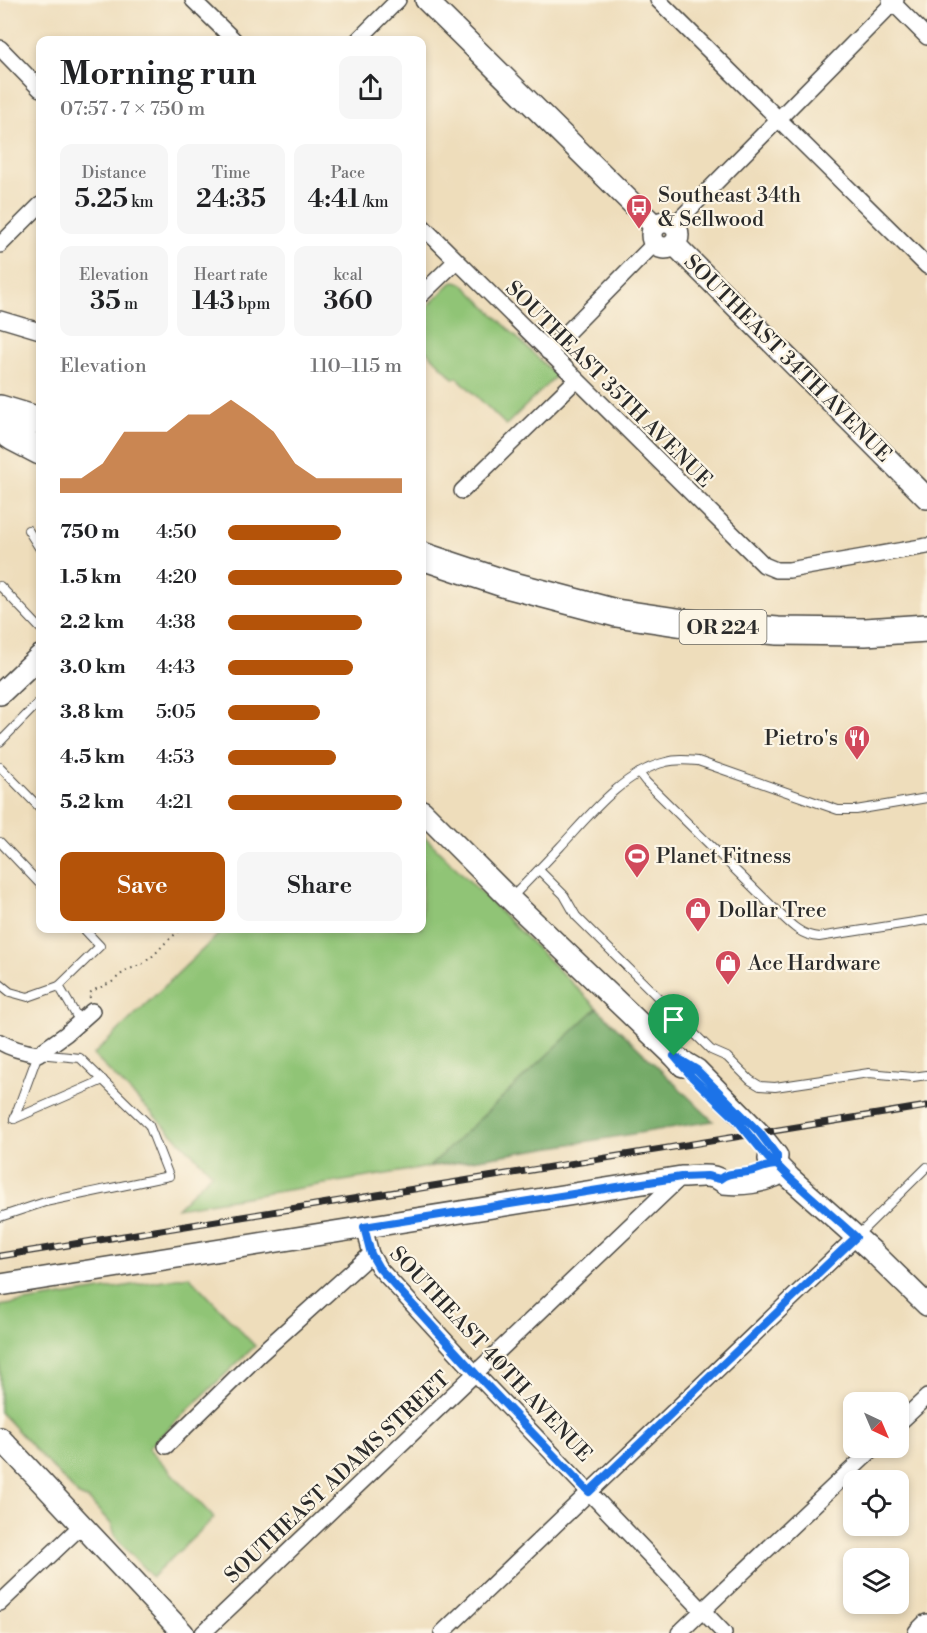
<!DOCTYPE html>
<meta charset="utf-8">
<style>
body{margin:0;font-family:"Libre Bodoni",serif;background:#f6f6f6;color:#202124;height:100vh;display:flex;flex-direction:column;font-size:22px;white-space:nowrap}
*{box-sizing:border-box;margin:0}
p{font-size:20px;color:#757577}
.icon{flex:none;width:33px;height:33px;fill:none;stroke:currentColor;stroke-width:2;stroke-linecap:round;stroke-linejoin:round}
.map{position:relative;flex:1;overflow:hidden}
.drawer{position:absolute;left:36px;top:36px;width:390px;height:897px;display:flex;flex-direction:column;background:#fff;border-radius:12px;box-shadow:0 3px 9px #0003}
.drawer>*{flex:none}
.needle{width:39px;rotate:136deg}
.buttons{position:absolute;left:843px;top:1392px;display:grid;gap:12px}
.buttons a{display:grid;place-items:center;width:66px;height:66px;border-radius:12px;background:#fff;box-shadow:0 3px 9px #0003;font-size:30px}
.pin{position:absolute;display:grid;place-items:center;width:51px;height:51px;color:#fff;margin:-62px -26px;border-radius:50% 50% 50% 0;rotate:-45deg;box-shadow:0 0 6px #0007}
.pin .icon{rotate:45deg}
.round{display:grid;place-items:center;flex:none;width:63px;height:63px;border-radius:12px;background:#f6f6f6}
.summary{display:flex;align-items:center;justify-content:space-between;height:102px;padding:0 24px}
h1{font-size:33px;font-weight:600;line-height:45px}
.figures{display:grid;grid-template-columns:repeat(3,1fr);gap:9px;height:102px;padding:6px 24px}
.figures div{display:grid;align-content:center;border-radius:12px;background:#f6f6f6;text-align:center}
.figures b{font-size:26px;font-weight:600}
.figures small{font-size:16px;font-weight:400}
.figures p{font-size:16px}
.chart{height:168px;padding:12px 24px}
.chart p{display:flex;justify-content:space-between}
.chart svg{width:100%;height:108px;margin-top:6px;fill:#b45309;opacity:.7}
.button{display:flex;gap:12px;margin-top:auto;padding:12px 24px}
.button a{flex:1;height:69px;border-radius:12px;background:#b45309;color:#fff;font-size:24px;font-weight:600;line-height:69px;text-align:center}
.button a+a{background:#f6f6f6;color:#202124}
ul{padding:0 24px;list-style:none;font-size:20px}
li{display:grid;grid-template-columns:96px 72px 1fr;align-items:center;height:45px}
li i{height:15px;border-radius:8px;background:#b45309}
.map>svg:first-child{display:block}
.green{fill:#90c476;stroke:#5e7850;stroke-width:1.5}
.forest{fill:#74aa67;stroke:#506a49;stroke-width:1.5}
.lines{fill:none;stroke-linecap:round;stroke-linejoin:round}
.lane-casing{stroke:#484641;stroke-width:10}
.street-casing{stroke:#484641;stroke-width:18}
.secondary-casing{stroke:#484641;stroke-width:24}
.highway-casing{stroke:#484641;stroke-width:30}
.path{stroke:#484641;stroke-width:2;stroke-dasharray:1.5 4.5;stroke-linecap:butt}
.lane{stroke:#fff;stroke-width:8}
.street{stroke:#fff;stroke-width:15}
.secondary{stroke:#fff;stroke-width:21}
.highway{stroke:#fff;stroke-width:27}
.rail-casing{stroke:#2b2b2b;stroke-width:7}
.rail{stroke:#fcf5e5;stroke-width:4.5;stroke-dasharray:14;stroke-linecap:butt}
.route-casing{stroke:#fff;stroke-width:12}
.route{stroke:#1a73e8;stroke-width:8}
.labels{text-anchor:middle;stroke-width:4.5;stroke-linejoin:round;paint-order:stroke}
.shield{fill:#fcf5e5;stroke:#6a6863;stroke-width:1.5}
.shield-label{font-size:20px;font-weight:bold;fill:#2b2b2b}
.poi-label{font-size:21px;fill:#2b2b2b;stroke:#fcf5e5;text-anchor:start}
.street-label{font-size:21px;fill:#2b2b2b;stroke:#fcf5e5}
</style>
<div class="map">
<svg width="927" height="1633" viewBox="0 0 927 1633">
<rect width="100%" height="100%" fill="#fcf5e5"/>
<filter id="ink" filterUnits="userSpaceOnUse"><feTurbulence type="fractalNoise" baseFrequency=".0167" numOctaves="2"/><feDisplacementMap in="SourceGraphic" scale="12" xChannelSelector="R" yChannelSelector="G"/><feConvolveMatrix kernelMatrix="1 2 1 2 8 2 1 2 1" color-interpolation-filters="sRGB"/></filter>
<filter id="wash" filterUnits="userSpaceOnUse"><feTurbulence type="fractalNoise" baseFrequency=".008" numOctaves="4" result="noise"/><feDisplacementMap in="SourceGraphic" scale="24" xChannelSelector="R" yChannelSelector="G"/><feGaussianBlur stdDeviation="1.35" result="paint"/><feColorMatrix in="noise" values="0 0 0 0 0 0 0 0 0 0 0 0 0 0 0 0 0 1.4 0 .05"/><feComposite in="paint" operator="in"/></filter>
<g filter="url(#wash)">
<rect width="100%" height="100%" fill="#edb"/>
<g class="green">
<polygon points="455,282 463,284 556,376 506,425 457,377 454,379 422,346 422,312 451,283"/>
<polygon points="422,834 597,1008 429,1167 177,1208 212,1173 93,1055 224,929 422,928"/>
<polygon points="189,1276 255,1346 148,1448 214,1518 152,1577 117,1539 111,1524 89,1500 79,1496 0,1412 0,1306"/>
</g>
<polygon class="forest" points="597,1008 713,1121 429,1167"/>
</g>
<g filter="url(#ink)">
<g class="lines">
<g class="lane-casing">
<g id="lane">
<polyline points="28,530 40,549"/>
<polyline points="0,586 40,628"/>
<polyline points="0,742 40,701"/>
<polyline points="0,767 40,808"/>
<path d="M639 773 646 782 779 913C791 925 802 936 819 937L927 920"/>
<polyline points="0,842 40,884"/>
<polyline points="539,870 564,895 576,916 711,1050 727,1057 750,1080 760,1086 775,1087 869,1073 913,1077 927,1075"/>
<path d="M512 897C528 881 544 864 560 847 588 817 623 772 666 762 676 759 687 760 698 761L838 810H856L927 798"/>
<polyline points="0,984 10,992 28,997 59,986 100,946 83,928"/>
<polyline points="59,986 80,1022"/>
<polyline points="14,1119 103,1080"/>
<polyline points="0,1217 45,1202 169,1176 149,1125 80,1058 38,1054 14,1119"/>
<polyline points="857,1236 927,1167"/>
</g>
</g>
<g class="street-casing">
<g id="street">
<polyline points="193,0 234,40"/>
<polyline points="658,0 927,266"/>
<polyline points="890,0 927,37"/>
<polyline points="358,40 398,0"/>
<polyline points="0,48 40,89"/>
<polyline points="674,225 896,0"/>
<polyline points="422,226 764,565 776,570 789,570 927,546"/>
<polyline points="0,245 40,205"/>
<polyline points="422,294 456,261"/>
<polyline points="0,319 40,331"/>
<polyline points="548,352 655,243"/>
<polyline points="462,491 576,380"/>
<path d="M0 1042C12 1049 24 1052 38 1054L66 1034 92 1011"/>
<polyline points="364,1227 371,1254 379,1268 476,1374 724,1633"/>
<polyline points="898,1424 927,1397"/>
<polyline points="166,1446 260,1354 371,1254"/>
<polyline points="0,1603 82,1525"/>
<polyline points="203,1633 681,1177"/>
<polyline points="442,1633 856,1237"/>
<polyline points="679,1633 874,1448"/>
</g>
</g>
<g class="secondary-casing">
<g id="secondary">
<polyline points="426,0 655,226"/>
<circle cx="665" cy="235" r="13"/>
<polyline points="674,244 927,498"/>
<polyline points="0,694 40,656"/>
<polyline points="422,811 510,899 674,1056 683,1066"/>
<polyline points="769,1159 777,1165 790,1178 872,1251 927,1305"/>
<path d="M0 1285 681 1177C695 1177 714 1172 724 1183 742 1185 758 1183 775 1176L777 1156 759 1133 697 1070 674 1056"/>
<polyline points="0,1438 183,1633"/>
<polyline points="919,1633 927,1625"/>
</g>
</g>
<g class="highway-casing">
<g id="highway">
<polyline points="0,409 40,421"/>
<polyline points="0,428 13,437 40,451"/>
<polyline points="422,556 506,584 616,613 684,623 778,631 865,632 927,628"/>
</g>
</g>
<polyline class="path" points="90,998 89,994 92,991 112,982 125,971 142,964 154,955 167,941 183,928"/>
<use href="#lane" class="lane"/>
<use href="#street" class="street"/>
<use href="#secondary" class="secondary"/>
<use href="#highway" class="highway"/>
<g class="rail-casing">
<polyline id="rail" points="0,1256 927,1106"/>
</g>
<use href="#rail" class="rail"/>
</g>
</g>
<g class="lines" filter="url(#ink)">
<g class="route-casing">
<path id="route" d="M674 1056 692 1077 736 1119 768 1158 777 1165C765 1165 760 1170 748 1172 738 1174 728 1172 720 1179L707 1176 681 1177 364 1227 371 1254 379 1268 476 1374 589 1492 856 1237 790 1178 777 1165V1156L759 1132 697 1070 674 1056"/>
</g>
<use href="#route" class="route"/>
</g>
<defs>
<g id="bus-pin" transform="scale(1.35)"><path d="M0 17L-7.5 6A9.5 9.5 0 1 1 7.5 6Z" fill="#d1495b" stroke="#fcf5e5"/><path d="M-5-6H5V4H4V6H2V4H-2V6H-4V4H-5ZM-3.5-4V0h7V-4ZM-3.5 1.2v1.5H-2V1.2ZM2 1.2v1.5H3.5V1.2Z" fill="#fff"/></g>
<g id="restaurant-pin" transform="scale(1.35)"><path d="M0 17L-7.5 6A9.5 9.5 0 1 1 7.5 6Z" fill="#d1495b" stroke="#fcf5e5"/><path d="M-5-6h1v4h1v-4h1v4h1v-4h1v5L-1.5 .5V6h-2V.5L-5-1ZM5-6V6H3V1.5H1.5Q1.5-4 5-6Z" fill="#fff"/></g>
<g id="stadium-pin" transform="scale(1.35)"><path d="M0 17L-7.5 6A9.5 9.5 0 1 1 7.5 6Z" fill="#d1495b" stroke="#fcf5e5"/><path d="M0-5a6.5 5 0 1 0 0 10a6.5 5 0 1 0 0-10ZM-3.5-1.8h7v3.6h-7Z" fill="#fff"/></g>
<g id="shop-pin" transform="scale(1.35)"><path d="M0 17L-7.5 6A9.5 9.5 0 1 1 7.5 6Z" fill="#d1495b" stroke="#fcf5e5"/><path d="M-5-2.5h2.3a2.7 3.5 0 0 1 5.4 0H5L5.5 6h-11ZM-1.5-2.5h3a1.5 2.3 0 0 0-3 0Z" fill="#fff"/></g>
</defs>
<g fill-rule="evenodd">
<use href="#bus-pin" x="639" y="207"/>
<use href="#restaurant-pin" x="857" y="738"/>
<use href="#stadium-pin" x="637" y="856"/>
<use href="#shop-pin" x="698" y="910"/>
<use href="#shop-pin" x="728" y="963"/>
</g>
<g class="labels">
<rect class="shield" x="679.5" y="610" width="87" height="34" rx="4.5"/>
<g class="shield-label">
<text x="723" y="634">OR 224</text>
</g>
<g class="poi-label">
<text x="658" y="202">Southeast 34th<tspan x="658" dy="24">&amp; Sellwood</tspan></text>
<text x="838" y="745" text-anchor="end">Pietro's</text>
<text x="656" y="863">Planet Fitness</text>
<text x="718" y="917">Dollar Tree</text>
<text x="748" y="970">Ace Hardware</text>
</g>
<g class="street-label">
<text transform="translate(788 358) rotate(45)" y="7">SOUTHEAST 34TH AVENUE</text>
<text transform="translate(609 384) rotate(45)" y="7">SOUTHEAST 35TH AVENUE</text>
<text transform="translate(491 1354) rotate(47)" y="7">SOUTHEAST 40TH AVENUE</text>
<text transform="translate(337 1477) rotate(-43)" y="7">SOUTHEAST ADAMS STREET</text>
</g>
</g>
</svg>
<div class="buttons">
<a><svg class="needle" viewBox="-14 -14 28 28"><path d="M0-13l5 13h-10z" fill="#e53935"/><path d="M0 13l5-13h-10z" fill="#757577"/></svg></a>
<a><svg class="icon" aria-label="locate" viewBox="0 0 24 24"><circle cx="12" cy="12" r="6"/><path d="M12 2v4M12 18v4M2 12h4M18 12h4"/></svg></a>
<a><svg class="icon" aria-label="layers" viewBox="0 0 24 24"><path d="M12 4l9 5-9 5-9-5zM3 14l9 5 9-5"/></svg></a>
</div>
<div class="pin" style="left:674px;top:1056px;background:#1e9e55"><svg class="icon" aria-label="arrive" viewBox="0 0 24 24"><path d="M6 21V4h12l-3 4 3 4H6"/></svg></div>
<section class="drawer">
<div class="summary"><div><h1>Morning run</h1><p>07:57 · 7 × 750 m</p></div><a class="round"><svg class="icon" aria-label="share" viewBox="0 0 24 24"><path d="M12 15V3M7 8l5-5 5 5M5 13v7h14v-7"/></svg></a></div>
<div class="figures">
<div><p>Distance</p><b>5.25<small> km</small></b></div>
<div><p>Time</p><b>24:35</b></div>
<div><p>Pace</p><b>4:41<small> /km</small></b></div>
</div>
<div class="figures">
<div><p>Elevation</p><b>35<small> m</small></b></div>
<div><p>Heart rate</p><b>143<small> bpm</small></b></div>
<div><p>kcal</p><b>360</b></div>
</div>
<div class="chart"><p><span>Elevation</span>110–115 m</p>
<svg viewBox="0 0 160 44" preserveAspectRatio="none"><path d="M0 44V38L10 38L20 32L30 19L40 19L50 19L60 12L70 12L80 6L90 12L100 19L110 32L120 38L130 38L140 38L150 38L160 38V44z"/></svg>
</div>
<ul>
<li><b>750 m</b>4:50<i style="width:65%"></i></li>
<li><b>1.5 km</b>4:20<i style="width:100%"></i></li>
<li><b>2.2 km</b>4:38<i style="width:77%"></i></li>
<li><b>3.0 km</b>4:43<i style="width:72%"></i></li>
<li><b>3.8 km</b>5:05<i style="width:53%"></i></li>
<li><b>4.5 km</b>4:53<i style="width:62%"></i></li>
<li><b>5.2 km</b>4:21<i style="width:100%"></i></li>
</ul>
<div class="button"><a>Save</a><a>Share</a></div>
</section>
</div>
